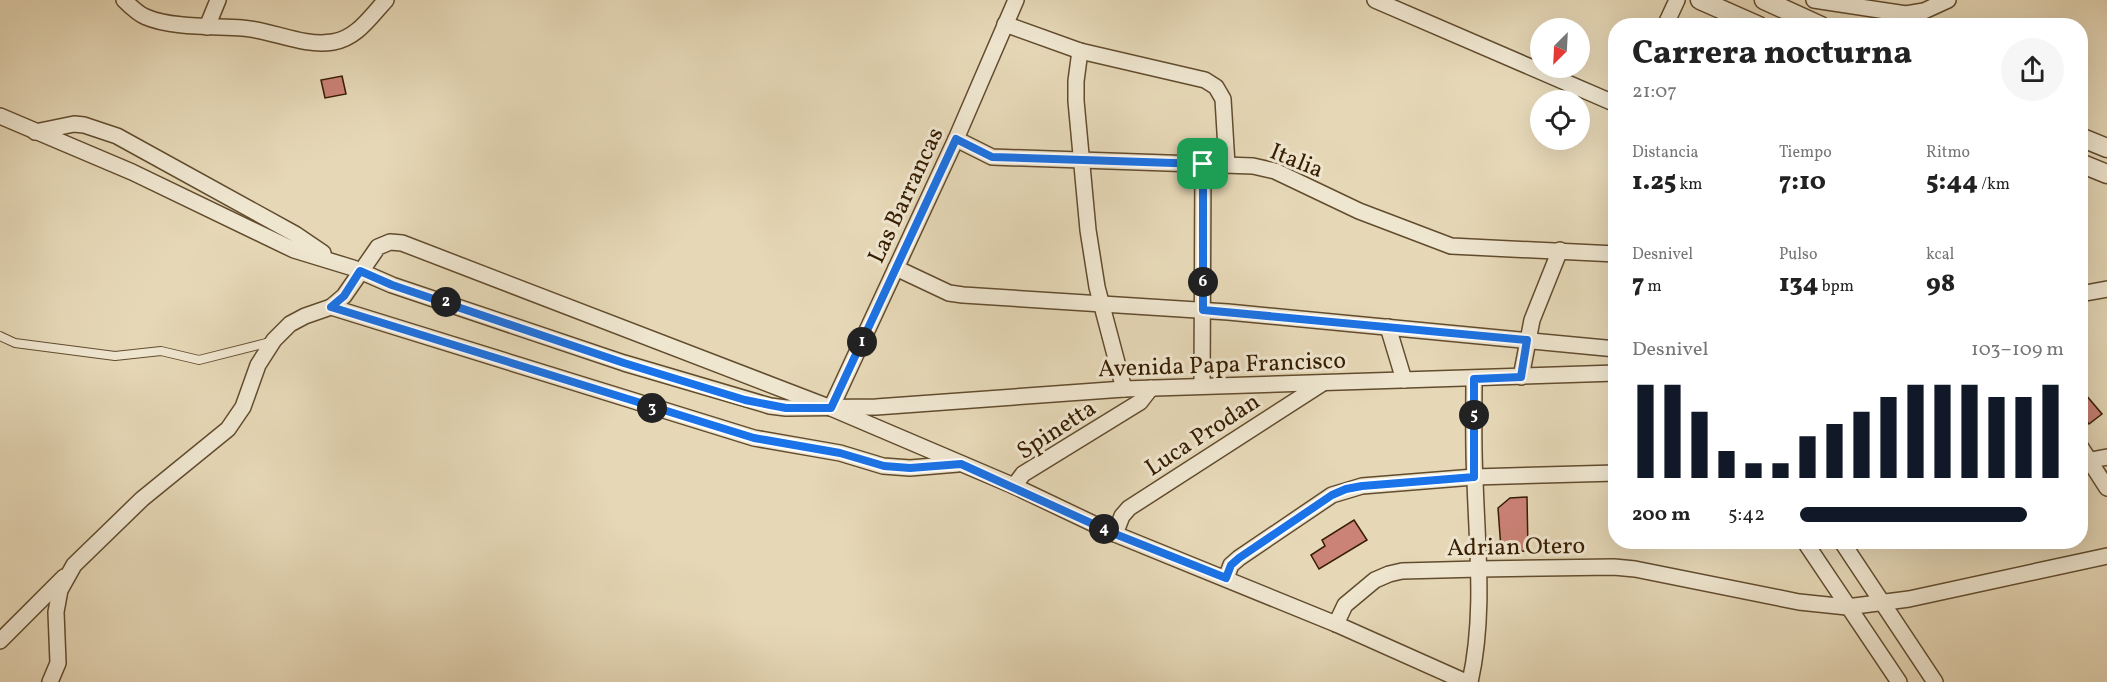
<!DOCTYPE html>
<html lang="es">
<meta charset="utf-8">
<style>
body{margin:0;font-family:Vollkorn,serif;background:#f6f6f6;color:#222;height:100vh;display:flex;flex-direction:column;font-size:22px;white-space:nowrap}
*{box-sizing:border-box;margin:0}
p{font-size:20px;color:#767676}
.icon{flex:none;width:33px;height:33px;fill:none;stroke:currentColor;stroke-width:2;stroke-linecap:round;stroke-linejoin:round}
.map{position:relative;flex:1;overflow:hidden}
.drawer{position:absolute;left:1608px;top:18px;width:480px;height:531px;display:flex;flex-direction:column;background:#fff;border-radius:24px;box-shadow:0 6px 24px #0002}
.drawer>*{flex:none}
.needle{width:39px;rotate:204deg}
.fabs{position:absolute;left:1530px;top:18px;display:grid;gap:12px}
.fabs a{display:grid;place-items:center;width:60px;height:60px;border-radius:50%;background:#fff;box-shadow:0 6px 24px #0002;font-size:30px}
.pin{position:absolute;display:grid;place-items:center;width:51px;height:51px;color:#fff;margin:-26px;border-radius:12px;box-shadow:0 3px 9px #0006}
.km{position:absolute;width:30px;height:30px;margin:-15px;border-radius:50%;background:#222;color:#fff;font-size:16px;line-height:30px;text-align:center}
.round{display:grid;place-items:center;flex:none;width:63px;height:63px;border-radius:32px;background:#f6f6f6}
.overview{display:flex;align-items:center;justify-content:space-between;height:102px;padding:0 24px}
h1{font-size:33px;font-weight:800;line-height:45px}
.stats{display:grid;grid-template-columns:repeat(3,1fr);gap:9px;height:102px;padding:6px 24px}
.stats div{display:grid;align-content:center}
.stats b{font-size:26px;font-weight:800}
.stats small{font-size:16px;font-weight:400}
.stats p{font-size:16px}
.chart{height:168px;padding:12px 24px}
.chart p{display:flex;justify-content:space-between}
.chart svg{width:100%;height:108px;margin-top:6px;stroke:#111827;stroke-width:6}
ul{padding:0 24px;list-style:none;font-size:20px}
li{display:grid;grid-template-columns:96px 72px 1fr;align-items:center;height:45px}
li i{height:15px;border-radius:8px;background:#111827}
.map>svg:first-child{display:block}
.building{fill:#cb8277;stroke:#361d00;stroke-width:1.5}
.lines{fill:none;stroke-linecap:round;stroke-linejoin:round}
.service-casing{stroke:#624c2e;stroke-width:10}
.minor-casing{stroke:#624c2e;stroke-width:18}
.tertiary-casing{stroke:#624c2e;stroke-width:21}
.service{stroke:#efe6d0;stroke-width:8}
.minor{stroke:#efe6d0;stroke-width:15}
.tertiary{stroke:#efe6d0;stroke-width:18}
.route-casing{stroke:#fff;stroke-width:12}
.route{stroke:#1a73e8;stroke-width:8}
.labels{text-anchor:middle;stroke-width:6;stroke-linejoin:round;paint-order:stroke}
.street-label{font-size:24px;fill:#361d00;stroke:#efe6d0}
</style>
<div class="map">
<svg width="2107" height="682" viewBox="0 0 2107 682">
<rect width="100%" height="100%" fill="#e6d8b7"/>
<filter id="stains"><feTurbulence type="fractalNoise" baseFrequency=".00333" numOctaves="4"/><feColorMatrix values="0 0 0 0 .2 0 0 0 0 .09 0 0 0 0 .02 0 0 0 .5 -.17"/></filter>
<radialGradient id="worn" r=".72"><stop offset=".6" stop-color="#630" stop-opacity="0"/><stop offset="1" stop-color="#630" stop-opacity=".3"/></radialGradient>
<g class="building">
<polygon points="342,76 346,94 325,98 321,80"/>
<polygon points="2080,388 2102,414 2089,424 2080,413"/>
<polygon points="1527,497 1528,551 1508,552 1501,549 1498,508 1510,498"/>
<polygon points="1354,520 1367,540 1319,569 1311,555 1325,546 1322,540"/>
</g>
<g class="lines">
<g class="service-casing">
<polyline id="service" points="0,336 15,343 115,356 161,351 199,360 270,342"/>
</g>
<g class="minor-casing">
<g id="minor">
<path d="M124 0C130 6 138 14 146 17 171 28 215 26 242 28 272 30 303 47 333 42 357 38 370 17 386 0"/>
<polyline points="1375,0 1616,104"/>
<polyline points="1814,0 1906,14 1924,11 1948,0"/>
<polyline points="1005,24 1080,51 1205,80 1216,87 1223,99 1227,165"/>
<polyline points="1665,26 1677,0"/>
<polyline points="207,27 218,0"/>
<polyline points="1080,51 1076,81 1076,101 1088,230 1097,287 1124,389"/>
<polyline points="0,116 132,172 294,250 353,268 392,285 624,363 770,406 786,408 876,407 1124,389 1616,373"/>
<polyline points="35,132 74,124 84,125 117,136 295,234 323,253"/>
<polyline points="956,139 992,157 1253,166 1275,171 1359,211 1451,246 1616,254"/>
<polyline points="896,268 949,293 963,295 1228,312 1616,349"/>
<polyline points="2080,294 2107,289"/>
<polyline points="331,307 754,438 840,453 883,466 910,468 958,464"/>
<polyline points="1388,327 1404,380"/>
<polyline points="1521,377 1532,320 1560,250"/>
<polyline points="1202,386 1203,164"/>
<polyline points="831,408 956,139 1016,0"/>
<polyline points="2080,446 2107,488"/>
<polyline points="2080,462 2107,457"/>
<polyline points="1014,486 1023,474 1140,402 1151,388"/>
<polyline points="1115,534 1122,516 1129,508 1323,383"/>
<polyline points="1805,542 1899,682"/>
<polyline points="1842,542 1935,682"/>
<polyline points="1226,578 1231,565 1239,558 1332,495 1362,486 1474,477 1616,473"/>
<polyline points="1336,624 1345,605 1375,580 1389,574 1402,571 1479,569 1614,567 1635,569 1799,602 1847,607 1909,599 2107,556"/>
<polyline points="0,641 64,577"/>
<polyline points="50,682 58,663 56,612 60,590 74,565 142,499 228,429 243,407 258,365 274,340 290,324 305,316 331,307 344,296 378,247 390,242 402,243 831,408 1014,486 1115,534 1336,624 1466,682"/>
<path d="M1470 682C1485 616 1477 547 1475 480 1473 446 1474 412 1474 379"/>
</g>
</g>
<g class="tertiary-casing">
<g id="tertiary">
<polyline points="1700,0 1759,26"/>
<polyline points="1764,0 1821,26"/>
<polyline points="2080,137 2107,148"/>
<polyline points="2080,163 2107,174"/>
</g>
</g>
<use href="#service" class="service"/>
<use href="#minor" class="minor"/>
<use href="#tertiary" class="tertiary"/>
</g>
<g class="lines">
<g class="route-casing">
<polygon id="route" points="956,139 992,157 1203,164 1203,310 1527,340 1521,377 1474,379 1474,477 1362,486 1346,489 1332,495 1239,558 1231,565 1226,578 1115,534 961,464 910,468 884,466 840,453 754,438 331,307 344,296 360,271 392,285 624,363 745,400 786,408 831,408"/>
</g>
<use href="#route" class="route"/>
</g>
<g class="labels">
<g class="street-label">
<text transform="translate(1297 160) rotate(22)" y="8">Italia</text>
<text transform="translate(905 195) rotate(-65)" y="8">Las Barrancas</text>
<text transform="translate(1222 364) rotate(-2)" y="8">Avenida Papa Francisco</text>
<text transform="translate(1056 429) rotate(-33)" y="8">Spinetta</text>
<text transform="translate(1202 434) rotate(-33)" y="8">Luca Prodan</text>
<text transform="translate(1516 546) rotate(-1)" y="8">Adrian Otero</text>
</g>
</g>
<rect width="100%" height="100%" filter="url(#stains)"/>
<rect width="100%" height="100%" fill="url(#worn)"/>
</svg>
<div class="fabs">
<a><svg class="needle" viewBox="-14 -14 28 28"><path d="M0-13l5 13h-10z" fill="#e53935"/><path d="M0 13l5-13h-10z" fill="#767676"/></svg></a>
<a><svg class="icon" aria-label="locate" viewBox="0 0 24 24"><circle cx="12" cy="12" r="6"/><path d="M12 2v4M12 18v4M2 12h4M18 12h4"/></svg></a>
</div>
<div class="pin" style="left:1203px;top:164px;background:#1e9e55"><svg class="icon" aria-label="arrive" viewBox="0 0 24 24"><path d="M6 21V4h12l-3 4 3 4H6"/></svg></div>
<b class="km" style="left:862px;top:342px">1</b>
<b class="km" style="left:446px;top:302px">2</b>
<b class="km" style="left:652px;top:408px">3</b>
<b class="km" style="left:1104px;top:529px">4</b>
<b class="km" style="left:1474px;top:415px">5</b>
<b class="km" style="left:1203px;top:282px">6</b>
<section class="drawer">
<div class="overview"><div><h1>Carrera nocturna</h1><p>21:07</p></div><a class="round"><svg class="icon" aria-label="share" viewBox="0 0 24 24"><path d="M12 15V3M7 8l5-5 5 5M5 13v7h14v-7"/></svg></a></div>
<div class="stats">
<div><p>Distancia</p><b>1.25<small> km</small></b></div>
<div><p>Tiempo</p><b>7:10</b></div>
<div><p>Ritmo</p><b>5:44<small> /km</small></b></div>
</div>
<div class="stats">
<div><p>Desnivel</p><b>7<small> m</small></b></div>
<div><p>Pulso</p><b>134<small> bpm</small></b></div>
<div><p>kcal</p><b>98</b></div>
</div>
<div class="chart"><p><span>Desnivel</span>103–109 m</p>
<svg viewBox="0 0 160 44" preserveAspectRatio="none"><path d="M5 44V6M15 44V6M25 44V17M35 44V33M45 44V38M55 44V38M65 44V27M75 44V22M85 44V17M95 44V11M105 44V6M115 44V6M125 44V6M135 44V11M145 44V11M155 44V6"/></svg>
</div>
<ul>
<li><b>200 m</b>5:42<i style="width:86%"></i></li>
</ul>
</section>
</div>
